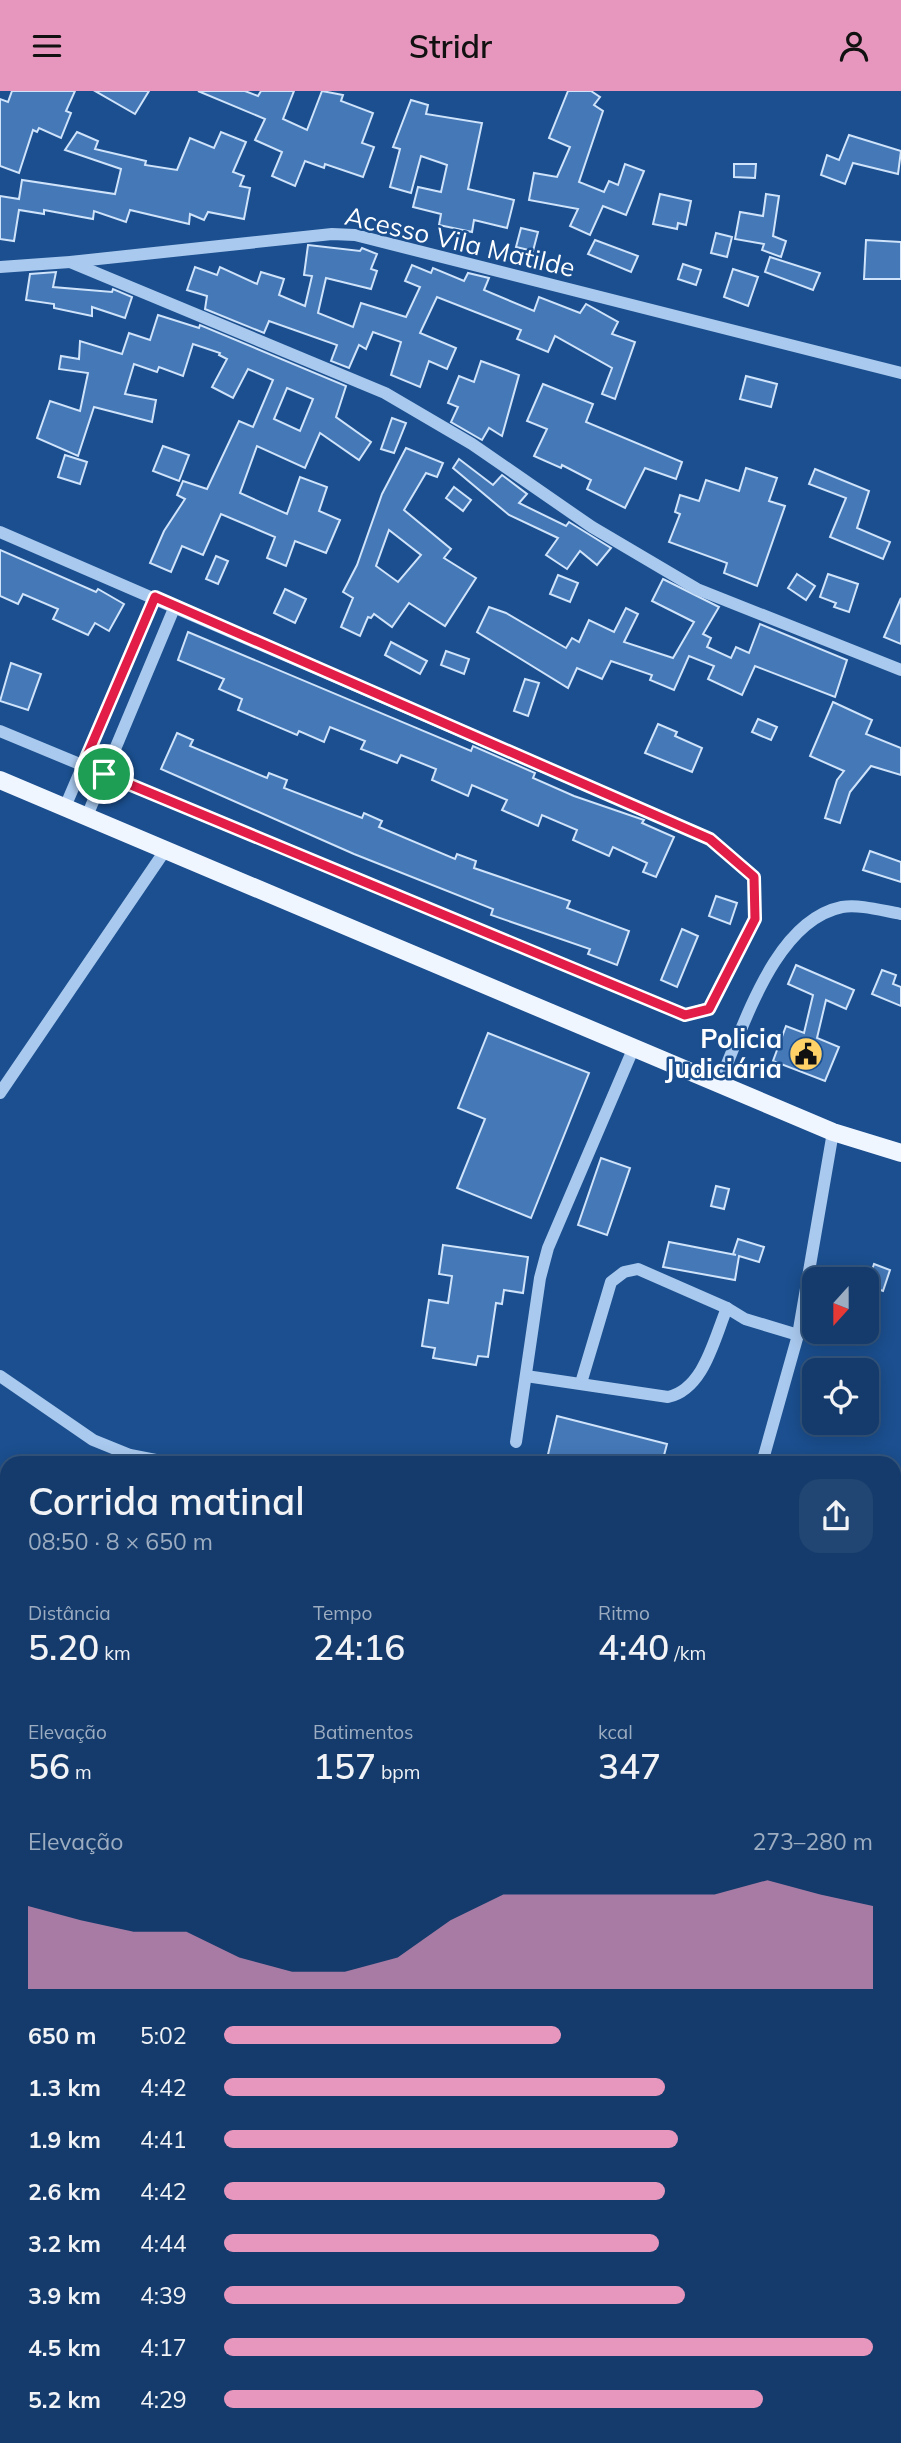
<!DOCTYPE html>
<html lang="pt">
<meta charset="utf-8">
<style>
body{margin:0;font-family:Mulish,sans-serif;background:#214673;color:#f1f3f6;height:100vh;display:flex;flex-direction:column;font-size:26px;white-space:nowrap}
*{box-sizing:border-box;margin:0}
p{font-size:23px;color:#9dadc1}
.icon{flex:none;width:38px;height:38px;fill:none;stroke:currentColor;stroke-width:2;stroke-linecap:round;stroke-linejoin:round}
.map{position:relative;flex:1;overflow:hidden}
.drawer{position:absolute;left:0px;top:1365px;width:901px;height:987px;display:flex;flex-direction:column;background:#143b6b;border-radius:21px 21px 0 0;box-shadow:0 4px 18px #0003,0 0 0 2px #33557e}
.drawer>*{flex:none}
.needle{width:46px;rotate:201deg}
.tools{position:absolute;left:802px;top:1176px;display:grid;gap:14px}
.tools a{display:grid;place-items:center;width:77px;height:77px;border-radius:14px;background:#143b6b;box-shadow:0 4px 18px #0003,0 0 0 2px #33557e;font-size:35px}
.pin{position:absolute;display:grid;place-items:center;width:60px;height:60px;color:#fff;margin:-30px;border:4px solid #fff;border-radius:50%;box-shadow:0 2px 7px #0007}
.round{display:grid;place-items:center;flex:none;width:74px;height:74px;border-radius:21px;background:#214673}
.head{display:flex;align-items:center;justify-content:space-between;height:119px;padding:0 28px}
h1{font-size:38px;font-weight:600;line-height:52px}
.figures{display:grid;grid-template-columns:repeat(3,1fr);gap:10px;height:119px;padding:7px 28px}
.figures div{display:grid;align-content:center}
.figures b{font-size:35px;font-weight:600}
.figures small{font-size:19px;font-weight:400}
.figures p{font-size:19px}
.chart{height:196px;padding:14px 28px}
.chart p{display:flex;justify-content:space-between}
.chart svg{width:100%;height:126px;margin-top:7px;fill:#e797bd;opacity:.7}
ul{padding:0 28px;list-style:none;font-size:23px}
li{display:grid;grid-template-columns:112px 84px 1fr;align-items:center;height:52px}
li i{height:18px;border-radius:9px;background:#e797bd}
header{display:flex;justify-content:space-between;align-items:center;height:91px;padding:0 28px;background:#e797bd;color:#111;font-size:32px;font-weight:600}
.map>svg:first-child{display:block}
.building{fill:#4478b7;stroke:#cfe3fa;stroke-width:2;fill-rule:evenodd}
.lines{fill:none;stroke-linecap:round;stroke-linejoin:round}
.minor{stroke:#a9c9ee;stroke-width:12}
.major{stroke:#f0f6ff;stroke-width:18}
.route-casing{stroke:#fff;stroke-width:14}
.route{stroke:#e11d48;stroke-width:9}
.labels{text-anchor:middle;stroke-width:5;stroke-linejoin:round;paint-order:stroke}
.street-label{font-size:26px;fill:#fff;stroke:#1b4f8f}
.poi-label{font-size:26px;font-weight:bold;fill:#fff;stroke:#1b4f8f;text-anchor:end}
</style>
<header><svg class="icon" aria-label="menu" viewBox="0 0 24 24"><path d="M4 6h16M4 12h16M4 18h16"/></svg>Stridr<svg class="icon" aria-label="person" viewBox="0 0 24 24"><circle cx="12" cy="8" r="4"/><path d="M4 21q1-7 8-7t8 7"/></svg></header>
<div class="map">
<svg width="901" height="2352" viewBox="0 0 901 2352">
<rect width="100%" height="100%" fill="#1b4f8f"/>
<g class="building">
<polygon points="12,0 75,0 66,20 71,22 61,47 39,37 37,41 33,39 19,82 0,75 0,8 8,11"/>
<polygon points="95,0 149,0 135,23"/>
<polygon points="198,0 245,0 258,5 261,0 294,0 283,28 307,39 322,0 343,4 341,10 373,22 362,52 374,56 363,86 325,73 324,77 305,70 295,95 272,85 282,61 255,49 265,28"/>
<polygon points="568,0 591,0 600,6 594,14 603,20 579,91 604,101 609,90 618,94 625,73 644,80 626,124 603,115 590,144 570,135 578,118 529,109 534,82 557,86 570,56 549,47"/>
<polygon points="411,9 428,14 426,23 482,32 468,98 514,109 507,137 474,129 472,141 439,134 441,123 413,116 418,96 441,101 447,74 421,65 411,102 390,96 400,58 393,56"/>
<polygon points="77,41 98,50 95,58 146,70 145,74 177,79 190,47 214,57 221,41 246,51 233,81 244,85 240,95 250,97 244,128 208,121 204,129 190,123 189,133 130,119 126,131 94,120 93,128 44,119 44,123 19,119 14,150 0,148 0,105 19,108 22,89 115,103 121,78 65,59"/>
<polygon points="849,44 901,60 898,83 853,72 845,93 821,84 827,64 839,69"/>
<polygon points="734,73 756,73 755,87 734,86"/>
<polygon points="660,103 691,110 686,134 678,132 677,138 653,133"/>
<polygon points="766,103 779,105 773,145 786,150 781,166 762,159 764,153 735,148 740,121 763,125"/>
<polygon points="521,137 538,141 533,160 516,156"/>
<polygon points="716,142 732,146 727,166 711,162"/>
<polygon points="595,149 638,165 631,181 588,163"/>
<polygon points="866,149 901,151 901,188 864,188"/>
<polygon points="308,154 360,160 362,157 377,163 371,178 377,180 371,198 326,187 318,222 353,236 361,212 406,226 420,196 405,190 412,174 431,182 433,177 464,190 468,182 489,187 484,199 534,220 539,206 580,222 586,213 618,231 612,243 635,251 615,308 602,303 612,277 555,245 548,261 517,248 521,239 437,206 420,242 456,257 447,278 429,270 420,296 391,284 401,251 373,241 366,258 359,254 349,277 331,270 337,254 269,230 264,242 205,218 207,205 187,199 195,176 217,184 220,176 257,193 261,181 284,188 279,204 305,215 312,185 304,184"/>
<polygon points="770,166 820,182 813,199 765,181"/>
<polygon points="683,173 701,179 696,194 678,188"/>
<polygon points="733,178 758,186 748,215 724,206"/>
<polygon points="56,181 53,196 112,201 113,198 132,206 125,227 92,216 92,225 54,217 54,213 26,209 30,183"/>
<path d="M158 224 199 237 200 234 346 295 336 326 371 351 359 369 320 342 305 377 257 355 240 402 287 423 300 386 327 396 319 420 340 429 326 462 295 450 286 475 267 467 275 446 221 423 203 464 182 455 171 481 150 472 164 440 185 408 177 404 183 390 207 398 239 330 253 336 273 289 248 278 233 307 212 296 227 268 219 264 220 262 193 253 183 285 159 276 157 281 134 273 125 303 156 309 152 331 94 316 78 365 37 347 50 310 80 320 88 282 59 278 61 265 79 268 80 250 122 263 129 242 150 249ZM287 297 313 308 300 340 274 328Z"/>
<polygon points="481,270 519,284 502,345 489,337 482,349 451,331 458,316 448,312 459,285 474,291"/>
<polygon points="746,285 777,293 771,316 740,308"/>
<polygon points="543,293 593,313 586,331 682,371 676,388 645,377 625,417 587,398 591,389 562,374 561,377 534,365 547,338 527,330"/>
<polygon points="392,327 406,332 394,362 381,358"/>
<polygon points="163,355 189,364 179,390 153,380"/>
<path d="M406 357 443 372 437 386 426 382 404 419 451 458 444 467 476 487 445 535 409 512 392 536 374 523 371 527 368 526 360 545 341 536 353 507 343 501 357 474 382 403ZM389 439 421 464 398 491 376 475Z"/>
<polygon points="65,364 87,371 80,393 58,386"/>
<polygon points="459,368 493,394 502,384 527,403 519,412 566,435 569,431 611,457 597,474 580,460 567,478 546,464 558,447 509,424 453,377"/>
<polygon points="746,377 777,387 769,410 785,415 757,495 724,482 727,472 669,451 680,423 675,421 680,404 699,410 706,389 739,400"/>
<polygon points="815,378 869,400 857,437 890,451 883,468 830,446 846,407 809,393"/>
<polygon points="454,396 471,409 463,420 446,407"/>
<polygon points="0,459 96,501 98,498 124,513 109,540 95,532 88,544 53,528 58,518 23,503 18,513 0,505"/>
<polygon points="216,465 228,470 218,493 206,488"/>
<polygon points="797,483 815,495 806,509 788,497"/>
<polygon points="828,483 858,493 849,521 834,516 836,512 820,506"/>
<polygon points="558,484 578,492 570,511 550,503"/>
<polygon points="663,488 719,516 703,543 711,547 707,556 731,567 736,556 749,562 760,533 847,569 835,606 755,575 742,604 708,588 714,575 689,565 674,599 650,589 652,584 611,570 602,588 577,577 568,597 477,541 489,516 506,522 566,557 572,547 579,551 589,529 614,541 626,517 638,523 624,551 673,567 694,531 652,510"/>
<polygon points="285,498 306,508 295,532 274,522"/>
<polygon points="901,507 901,553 884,546"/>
<polygon points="188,541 471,660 473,655 535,682 533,687 574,705 644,729 642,732 674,746 656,786 643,781 647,772 613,756 609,765 573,749 577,739 542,724 538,735 502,719 507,709 472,694 468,705 432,689 436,678 401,664 397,672 361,658 365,650 330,636 324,651 299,640 297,644 238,619 242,608 219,598 224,588 178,569"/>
<polygon points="391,551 427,570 420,583 385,564"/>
<polygon points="446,560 469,568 464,583 441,574"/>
<polygon points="11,572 41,583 28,619 0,610"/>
<polygon points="525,588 539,592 528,625 514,620"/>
<polygon points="833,611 872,629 866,643 901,657 901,684 871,675 850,701 840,732 825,727 837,689 844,680 810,665"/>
<polygon points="758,628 777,636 771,649 752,641"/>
<polygon points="658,633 677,641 675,645 702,657 692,681 645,662"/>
<polygon points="177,642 193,649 190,655 267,687 269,682 287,689 284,697 362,727 364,722 382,730 379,736 455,768 457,763 476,770 474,777 570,810 567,817 629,840 617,874 588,863 590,858 491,824 493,818 354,763 161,678"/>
<polygon points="870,760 901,771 901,791 863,779"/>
<polygon points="716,805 737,812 730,833 709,825"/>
<polygon points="682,838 698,845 677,896 661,889"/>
<polygon points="796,874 854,899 846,918 826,909 817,947 839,956 825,990 773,970 786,935 804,942 813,904 788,893"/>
<polygon points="882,879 896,884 893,893 901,896 901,915 872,903"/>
<polygon points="488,942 589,982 531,1127 457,1097 485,1028 458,1017"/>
<polygon points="601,1067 630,1077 607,1144 578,1134"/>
<polygon points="716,1095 729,1098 724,1118 711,1115"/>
<polygon points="738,1148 764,1156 759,1171 739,1165 735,1189 663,1176 669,1151 736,1164 733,1163"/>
<polygon points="443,1154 528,1166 523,1202 504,1199 502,1213 496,1212 488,1266 478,1265 476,1274 433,1267 435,1257 422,1255 429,1209 448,1212 452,1185 439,1183"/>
<polygon points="874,1173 890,1179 883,1200 867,1194"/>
<polygon points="557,1325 667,1353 662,1372 546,1372"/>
</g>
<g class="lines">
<g class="minor">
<polyline points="70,171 385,302 472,353 592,436 697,498 901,579"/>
<polyline points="0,176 70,171 332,143 355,144 901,282"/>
<polyline points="0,441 710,748 754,786 755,828 709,917 685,924 0,640"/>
<polyline points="65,716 155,506"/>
<polyline points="87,725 175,515"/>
<path d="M719 992C744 936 774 830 842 816 860 813 883 820 901 823"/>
<polyline points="0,1002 166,758"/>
<polyline points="0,1285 93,1349 130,1364 171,1372"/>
<path d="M526 1285 668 1306C704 1298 714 1248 727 1217"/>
<polyline points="581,1292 611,1191 624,1181 638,1178 727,1217 745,1228 798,1244"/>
<polyline points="516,1351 540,1187 548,1157 634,956"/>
<polyline points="762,1372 798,1244 833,1041"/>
<polyline points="894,1423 901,1429"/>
<polyline points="0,1667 7,1669"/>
<polyline points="894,1956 901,1951"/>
<polyline points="894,2208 901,2210"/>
<polyline points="515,2352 516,2345"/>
</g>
<polyline class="major" points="0,689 833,1041 901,1062"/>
</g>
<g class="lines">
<g class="route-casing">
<polygon id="route" points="155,506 710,748 754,786 755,828 709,918 685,924 83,674"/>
</g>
<use href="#route" class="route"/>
</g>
<defs>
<g id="civic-disc" transform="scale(1.75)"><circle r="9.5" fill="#ffd166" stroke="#1b4f8f"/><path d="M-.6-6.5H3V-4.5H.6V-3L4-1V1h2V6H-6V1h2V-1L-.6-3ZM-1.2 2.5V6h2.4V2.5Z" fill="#111"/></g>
</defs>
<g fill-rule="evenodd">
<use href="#civic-disc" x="806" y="963"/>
</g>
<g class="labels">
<g class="street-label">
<text transform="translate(460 151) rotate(13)" y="9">Acesso Vila Matilde</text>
</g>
<g class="poi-label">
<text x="782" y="957">Policia<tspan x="782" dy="30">Judiciária</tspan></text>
</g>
</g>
</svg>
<div class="tools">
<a><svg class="needle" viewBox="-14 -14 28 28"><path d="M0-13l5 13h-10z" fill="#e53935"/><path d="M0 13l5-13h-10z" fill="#9dadc1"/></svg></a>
<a><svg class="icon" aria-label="locate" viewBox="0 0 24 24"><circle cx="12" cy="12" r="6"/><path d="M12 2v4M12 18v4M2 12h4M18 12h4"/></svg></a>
</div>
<div class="pin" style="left:104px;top:683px;background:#1e9e55"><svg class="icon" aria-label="arrive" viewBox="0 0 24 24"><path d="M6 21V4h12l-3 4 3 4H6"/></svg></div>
<section class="drawer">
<div class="head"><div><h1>Corrida matinal</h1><p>08:50 · 8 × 650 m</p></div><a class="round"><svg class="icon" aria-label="share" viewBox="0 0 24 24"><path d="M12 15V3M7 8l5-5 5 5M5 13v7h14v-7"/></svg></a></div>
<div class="figures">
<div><p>Distância</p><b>5.20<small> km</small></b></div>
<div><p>Tempo</p><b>24:16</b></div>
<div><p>Ritmo</p><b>4:40<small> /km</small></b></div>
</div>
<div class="figures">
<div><p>Elevação</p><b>56<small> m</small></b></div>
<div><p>Batimentos</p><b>157<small> bpm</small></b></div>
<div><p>kcal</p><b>347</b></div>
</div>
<div class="chart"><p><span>Elevação</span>273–280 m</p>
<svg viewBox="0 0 160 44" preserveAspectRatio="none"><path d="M0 44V15L10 20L20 24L30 24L40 33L50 38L60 38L70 33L80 20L90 11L100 11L110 11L120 11L130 11L140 6L150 11L160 15V44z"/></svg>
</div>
<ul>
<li><b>650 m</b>5:02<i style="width:52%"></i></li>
<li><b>1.3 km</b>4:42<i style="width:68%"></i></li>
<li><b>1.9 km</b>4:41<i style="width:70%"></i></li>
<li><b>2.6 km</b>4:42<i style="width:68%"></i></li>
<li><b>3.2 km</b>4:44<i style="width:67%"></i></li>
<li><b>3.9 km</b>4:39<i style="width:71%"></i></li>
<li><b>4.5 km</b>4:17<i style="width:100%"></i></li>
<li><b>5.2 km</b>4:29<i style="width:83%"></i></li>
</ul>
</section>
</div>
